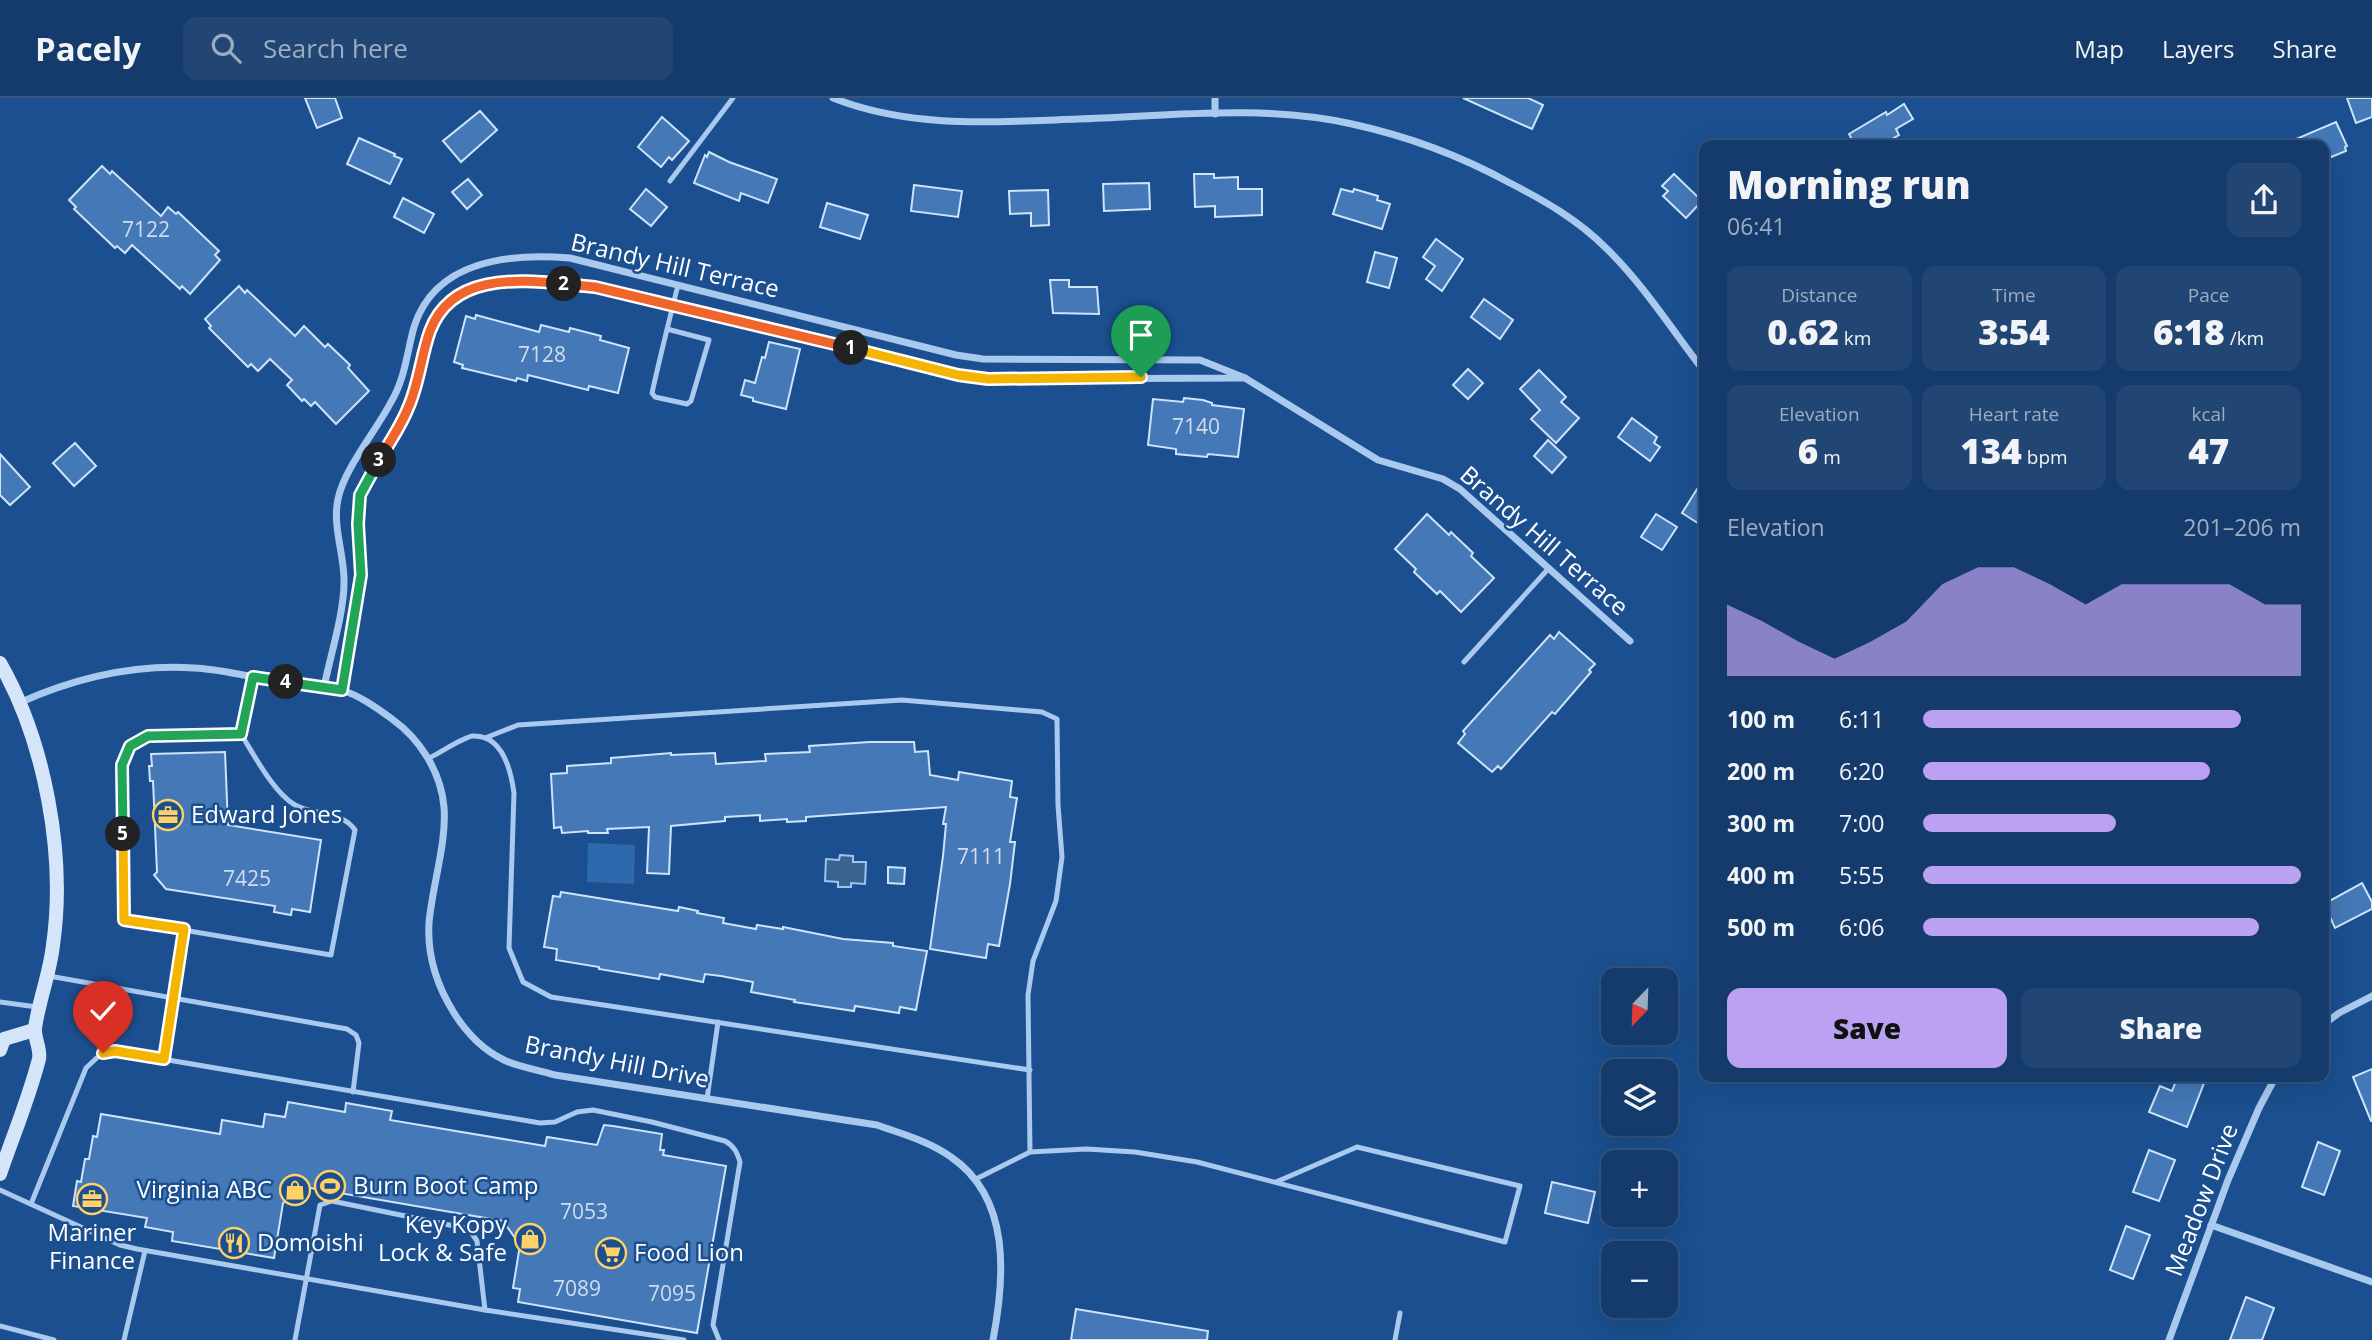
<!DOCTYPE html>
<meta charset="utf-8">
<style>
body{margin:0;font-family:"Open Sans",sans-serif;background:#214673;color:#f1f3f6;height:100vh;display:flex;flex-direction:column;font-size:26px;white-space:nowrap}
*{box-sizing:border-box;margin:0}
p{font-size:23px;color:#9dadc1}
.icon{flex:none;width:38px;height:38px;fill:none;stroke:currentColor;stroke-width:2;stroke-linecap:round;stroke-linejoin:round}
.map{position:relative;flex:1;overflow:hidden}
.drawer{position:absolute;left:1699px;top:42px;width:630px;height:942px;display:flex;flex-direction:column;background:#143b6b;border-radius:14px;box-shadow:0 7px 28px #0002,0 0 0 2px #33557e}
.drawer>*{flex:none}
.needle{width:46px;rotate:203deg}
.buttons{position:absolute;left:1601px;top:870px;display:grid;gap:14px}
.buttons a{display:grid;place-items:center;width:77px;height:77px;border-radius:14px;background:#143b6b;box-shadow:0 7px 28px #0002,0 0 0 2px #33557e;font-size:35px}
.pin{position:absolute;display:grid;place-items:center;width:60px;height:60px;color:#fff;margin:-72px -30px;border-radius:50% 50% 50% 0;rotate:-45deg;box-shadow:0 0 7px #0007}
.pin .icon{rotate:45deg}
.km{position:absolute;width:35px;height:35px;margin:-18px;border-radius:50%;background:#222;color:#fff;font-size:19px;line-height:35px;text-align:center}
.round{display:grid;place-items:center;flex:none;width:74px;height:74px;border-radius:14px;background:#214673}
.summary{display:flex;align-items:center;justify-content:space-between;height:119px;padding:0 28px}
h1{font-size:38px;font-weight:800;line-height:52px}
.stats{display:grid;grid-template-columns:repeat(3,1fr);gap:10px;height:119px;padding:7px 28px}
.stats div{display:grid;align-content:center;border-radius:14px;background:#214673;text-align:center}
.stats b{font-size:35px;font-weight:800}
.stats small{font-size:19px;font-weight:400}
.stats p{font-size:19px}
.chart{height:196px;padding:14px 28px}
.chart p{display:flex;justify-content:space-between}
.chart svg{width:100%;height:126px;margin-top:7px;fill:#bca0f2;opacity:.7}
.primary-button{display:flex;gap:14px;margin-top:auto;padding:14px 28px}
.primary-button a{flex:1;height:80px;border-radius:14px;background:#bca0f2;color:#111;font-size:28px;font-weight:800;line-height:80px;text-align:center}
.primary-button a+a{background:#214673;color:#f1f3f6}
ul{padding:0 28px;list-style:none;font-size:23px}
li{display:grid;grid-template-columns:112px 84px 1fr;align-items:center;height:52px}
li i{height:18px;border-radius:9px;background:#bca0f2}
header{display:flex;align-items:center;gap:42px;box-sizing:border-box;height:98px;padding:0 35px;background:#143b6b;border-bottom:2px solid #33557e}
header strong{font-size:33px}
nav{display:flex;gap:38px;margin-inline-start:auto;font-size:24px}
.search{width:490px;height:63px;background:#214673;display:flex;align-items:center;gap:18px;box-sizing:border-box;padding:0 24px;border-radius:14px;color:#9dadc1;font-size:26px}
.map>svg:first-child{display:block}
.green{fill:#2e69ad}
.water{fill:#3c6290;stroke:#9cc4f0;stroke-width:2}
.building{fill:#4478b7;stroke:#cfe3fa;stroke-width:2}
.lines{fill:none;stroke-linecap:round;stroke-linejoin:round}
.service{stroke:#a9c9ee;stroke-width:5}
.minor{stroke:#a9c9ee;stroke-width:7}
.secondary{stroke:#d6e6fa;stroke-width:14}
.split-1-casing{stroke:#fff;stroke-width:14}
.split-2-casing{stroke:#fff;stroke-width:14}
.split-3-casing{stroke:#fff;stroke-width:14}
.split-4-casing{stroke:#fff;stroke-width:14}
.split-5-casing{stroke:#fff;stroke-width:14}
.split-6-casing{stroke:#fff;stroke-width:14}
.split-1{stroke:#f5b400;stroke-width:9}
.split-2{stroke:#f0652b;stroke-width:9}
.split-3{stroke:#f0652b;stroke-width:9}
.split-4{stroke:#22a559;stroke-width:9}
.split-5{stroke:#22a559;stroke-width:9}
.split-6{stroke:#f5b400;stroke-width:9}
.labels{text-anchor:middle;stroke-width:5;stroke-linejoin:round;paint-order:stroke}
.number-label{font-size:21px;fill:#d0dded}
.street-label{font-size:24px;fill:#fff;stroke:#1b4f8f}
.poi-label{font-size:24px;fill:#fff;stroke:#1b4f8f;text-anchor:start}
</style>
<header>
<strong>Pacely</strong>
<div class="search"><svg class="icon" aria-label="search" viewBox="0 0 24 24"><circle cx="10" cy="10" r="6"/><path d="M15 15l6 6"/></svg>Search here</div>
<nav><a>Map</a><a>Layers</a><a>Share</a></nav>
</header>
<div class="map">
<svg width="2372" height="1242" viewBox="0 0 2372 1242">
<rect width="100%" height="100%" fill="#1b4f8f"/>
<polygon class="green" points="588,745 635,747 634,786 587,784"/>
<polygon class="water" points="840,757 853,758 853,764 866,764 865,786 851,785 851,789 838,789 838,784 825,783 826,761 839,762"/>
<g class="building">
<polygon points="305,0 335,0 342,20 317,30"/>
<polygon points="1463,0 1528,0 1543,7 1532,31"/>
<polygon points="2347,0 2372,0 2372,19 2356,25"/>
<polygon points="1904,6 1913,21 1896,31 1899,37 1881,47 1855,47 1849,36 1886,14 1887,17"/>
<polygon points="480,13 497,32 461,64 443,43"/>
<polygon points="662,19 689,43 672,62 669,59 661,69 638,49"/>
<polygon points="2336,24 2347,48 2345,49 2346,53 2324,62 2324,47 2282,47"/>
<polygon points="359,40 395,56 394,58 402,61 390,86 347,66"/>
<polygon points="709,54 729,64 777,81 768,105 741,95 739,103 694,85 705,57 707,59"/>
<polygon points="102,68 110,76 112,73 161,118 168,109 176,116 178,114 219,153 215,157 220,162 190,196 182,188 180,191 132,147 125,155 117,148 115,150 74,111 76,109 69,102"/>
<polygon points="1194,76 1214,76 1214,80 1238,79 1238,91 1262,91 1262,117 1215,119 1215,108 1195,109"/>
<polygon points="1674,76 1702,103 1686,120 1663,98 1668,93 1662,88"/>
<polygon points="468,81 482,97 467,111 452,94"/>
<polygon points="1149,85 1150,111 1104,113 1103,86"/>
<polygon points="914,87 962,93 958,119 911,113"/>
<polygon points="646,91 667,109 651,128 630,111"/>
<polygon points="1341,91 1353,94 1354,91 1378,98 1377,102 1390,106 1382,131 1333,116"/>
<polygon points="1048,92 1049,127 1031,128 1031,115 1010,116 1009,93"/>
<polygon points="403,100 434,116 424,135 394,119"/>
<polygon points="827,105 868,117 860,141 820,129"/>
<polygon points="1436,141 1463,161 1442,193 1426,181 1435,168 1423,159"/>
<polygon points="1375,154 1397,160 1389,190 1367,184"/>
<polygon points="1050,182 1069,182 1069,189 1097,189 1099,216 1053,215"/>
<polygon points="239,188 245,195 247,192 295,238 304,228 325,249 328,246 350,267 348,270 369,293 336,326 315,304 311,308 304,301 302,303 287,287 292,282 270,261 258,273 251,266 248,269 209,230 211,228 205,221"/>
<polygon points="1484,201 1513,222 1500,241 1471,219"/>
<polygon points="476,217 539,234 541,227 569,234 570,230 601,238 600,242 629,250 618,295 589,288 588,292 528,277 527,283 517,280 516,283 462,270 463,267 454,264 466,218 475,221"/>
<polygon points="769,244 800,251 786,311 753,303 753,300 741,297 745,282 755,285 762,259 765,260"/>
<polygon points="1468,271 1483,285 1468,301 1453,287"/>
<polygon points="1539,272 1566,299 1561,304 1579,320 1556,345 1531,321 1540,312 1520,291"/>
<polygon points="1184,300 1203,302 1212,305 1212,307 1244,311 1238,359 1208,356 1207,359 1176,356 1176,351 1148,347 1153,301 1183,304"/>
<polygon points="1632,320 1657,339 1654,345 1660,349 1650,363 1618,339"/>
<polygon points="1548,342 1566,359 1552,375 1534,358"/>
<polygon points="75,345 96,368 74,388 53,365"/>
<polygon points="0,356 30,389 10,407 0,397"/>
<polygon points="1704,380 1704,429 1682,415"/>
<polygon points="1427,416 1449,437 1451,434 1473,455 1471,458 1494,480 1461,514 1440,493 1437,496 1414,474 1416,471 1395,451"/>
<polygon points="1656,416 1677,429 1662,452 1641,439"/>
<polygon points="1559,534 1595,566 1589,572 1591,574 1555,616 1552,614 1501,671 1498,668 1492,674 1458,645 1465,636 1463,633 1550,537 1554,541"/>
<polygon points="870,644 914,644 915,654 928,653 930,677 958,682 959,674 1012,683 1010,699 1017,700 1010,744 1015,744 1010,786 999,848 988,846 986,860 930,851 943,758 946,726 943,726 946,709 806,719 806,723 787,724 787,721 760,723 760,717 725,719 725,723 671,728 669,776 647,775 649,729 607,731 608,735 588,735 588,733 562,735 561,729 554,730 551,676 567,675 567,668 611,665 611,660 671,655 671,657 715,655 716,666 766,663 765,656 810,654 809,648"/>
<polygon points="225,654 228,727 321,742 310,814 292,811 291,817 274,814 275,808 166,791 154,777 157,774 153,683 150,683 149,668 152,668 151,656"/>
<polygon points="888,769 905,770 904,786 888,785"/>
<polygon points="2362,785 2372,804 2372,811 2335,830 2324,806"/>
<polygon points="561,794 678,813 679,809 698,813 697,815 724,820 723,825 756,831 757,827 783,831 783,829 843,841 893,845 893,848 927,853 916,912 900,909 899,915 855,908 854,913 794,904 795,902 751,894 753,884 721,878 705,876 703,884 660,876 659,881 599,871 599,869 556,862 557,851 544,849 553,798 560,799"/>
<polygon points="2372,971 2372,1023 2371,1023 2353,979"/>
<polygon points="2178,978 2186,978 2204,985 2187,1029 2149,1014 2160,988 2172,993"/>
<polygon points="288,1004 345,1014 346,1005 392,1013 390,1022 545,1048 547,1039 597,1047 604,1027 613,1028 662,1036 660,1052 664,1052 663,1057 726,1068 697,1235 518,1204 520,1191 513,1190 520,1147 503,1123 305,1089 283,1105 274,1160 172,1143 173,1134 145,1129 147,1120 73,1108 77,1083 81,1084 85,1061 89,1061 93,1038 97,1039 101,1016 220,1036 222,1022 263,1029 265,1016 285,1019"/>
<polygon points="2318,1044 2340,1053 2324,1097 2302,1089"/>
<polygon points="2149,1052 2175,1062 2159,1103 2133,1094"/>
<polygon points="1552,1084 1595,1094 1588,1125 1545,1115"/>
<polygon points="2126,1128 2150,1137 2133,1181 2110,1172"/>
<polygon points="2246,1199 2274,1210 2262,1242 2230,1242"/>
<polygon points="1076,1211 1208,1233 1207,1242 1071,1242"/>
</g>
<g class="lines">
<g class="service">
<polyline points="670,83 733,0"/>
<path d="M667 231 709 242 691 303 687 306 655 299 652 295C660 259 669 223 678 187"/>
<polyline points="1464,564 1549,470"/>
<path d="M241 636 148 638 130 648 122 667 124 822 331 857 355 732C341 712 315 718 295 707 274 695 254 657 241 636L253 579"/>
<polyline points="485,640 518,627 902,602 1042,614 1057,621 1058,707 1062,759 1056,803 1033,863 1028,897 1030,1054"/>
<path d="M429 660C440 655 463 639 473 638 503 637 511 673 514 695L509 850 523 884 551 899 1030 972"/>
<polyline points="49,878 347,931 356,937 359,945 353,994"/>
<polyline points="0,904 37,909"/>
<polyline points="164,961 184,831"/>
<polyline points="707,1001 718,924"/>
<polyline points="976,1081 1030,1054 1086,1051 1135,1054 1197,1064 1505,1144 1520,1088 1357,1049 1276,1084"/>
<polyline points="0,1092 120,1147 137,1151 485,1212 684,1242"/>
<path d="M31 1106 86 970 102 955 115 953 540 1025 555 1024 577 1014 593 1012 652 1024 725 1043C734 1048 737 1054 740 1064L713 1227 719 1242"/>
<polyline points="0,1228 54,1242"/>
<polyline points="124,1242 145,1153"/>
<polyline points="295,1242 320,1107 332,1103 469,1131 477,1143 485,1212"/>
<polyline points="1395,1242 1400,1215"/>
</g>
<g class="minor">
<path d="M833 0C911 31 996 24 1078 21 1168 18 1263 6 1352 26 1407 38 1461 58 1510 85 1545 103 1578 122 1606 150 1644 187 1672 232 1704 273"/>
<polyline points="1215,0 1215,16"/>
<polyline points="1245,280 1378,362 1443,381 1460,391 1630,543"/>
<path d="M324 589C330 559 344 515 344 485 345 458 332 429 338 401 344 371 376 333 391 304 405 281 407 254 414 229 435 162 510 155 570 160L956 257 983 261 1200 262 1245 280 988 281 958 277 595 189 511 183 463 193 439 214 430 233 409 309 361 397 358 426 361 477 342 592"/>
<path d="M19 605C75 580 133 566 194 570 217 571 240 577 262 580 288 584 316 585 341 592 359 597 377 610 392 621 420 641 441 674 444 709 447 744 432 789 429 825 427 858 437 888 454 915 466 934 483 952 504 962 519 969 539 972 555 977L877 1027C902 1036 929 1043 951 1059 1011 1100 1005 1179 993 1242"/>
<polyline points="2324,926 2339,915 2372,898"/>
<polyline points="2211,1127 2372,1184"/>
<polyline points="2169,1242 2228,1082 2259,1010 2276,978"/>
</g>
<g class="secondary">
<path d="M0 565C45 644 66 757 53 847 50 875 39 902 35 930 34 940 41 951 39 961 29 1000 13 1038 0 1076"/>
<polyline points="0,952 4,941 34,932"/>
</g>
</g>
<g class="lines">
<g class="split-1-casing">
<polyline id="split-1" points="851,250 958,277 988,281 1141,279"/>
</g>
<g class="split-2-casing">
<polyline id="split-2" points="564,186 595,189 851,250"/>
</g>
<g class="split-3-casing">
<path id="split-3" d="M379 362C389 345 401 328 408 310 419 286 421 258 430 233 451 177 514 181 564 186"/>
</g>
<g class="split-4-casing">
<polyline id="split-4" points="286,584 342,592 361,477 358,426 360,397 379,362"/>
</g>
<g class="split-5-casing">
<polyline id="split-5" points="123,736 122,667 130,648 148,638 241,636 253,579 286,584"/>
</g>
<g class="split-6-casing">
<polyline id="split-6" points="103,955 115,953 164,961 184,831 124,822 123,736"/>
</g>
<use href="#split-1" class="split-1"/>
<use href="#split-2" class="split-2"/>
<use href="#split-3" class="split-3"/>
<use href="#split-4" class="split-4"/>
<use href="#split-5" class="split-5"/>
<use href="#split-6" class="split-6"/>
</g>
<defs>
<g id="office-ring" transform="scale(1.575)"><circle r="9.5" fill="#1b4f8f" stroke="#ffd166" stroke-width="1.5"/><path d="M-6-3h4V-5.5h4V-3h4V5H-6ZM-1-4.5V-3h2v-1.5ZM-6 0V1H6V0Z" fill="#ffd166"/></g>
<g id="stadium-ring" transform="scale(1.575)"><circle r="9.5" fill="#1b4f8f" stroke="#ffd166" stroke-width="1.5"/><path d="M0-5a6.5 5 0 1 0 0 10a6.5 5 0 1 0 0-10ZM-3.5-1.8h7v3.6h-7Z" fill="#ffd166"/></g>
<g id="shop-ring" transform="scale(1.575)"><circle r="9.5" fill="#1b4f8f" stroke="#ffd166" stroke-width="1.5"/><path d="M-5-2.5h2.3a2.7 3.5 0 0 1 5.4 0H5L5.5 6h-11ZM-1.5-2.5h3a1.5 2.3 0 0 0-3 0Z" fill="#ffd166"/></g>
<g id="restaurant-ring" transform="scale(1.575)"><circle r="9.5" fill="#1b4f8f" stroke="#ffd166" stroke-width="1.5"/><path d="M-5-6h1v4h1v-4h1v4h1v-4h1v5L-1.5 .5V6h-2V.5L-5-1ZM5-6V6H3V1.5H1.5Q1.5-4 5-6Z" fill="#ffd166"/></g>
<g id="supermarket-ring" transform="scale(1.575)"><circle r="9.5" fill="#1b4f8f" stroke="#ffd166" stroke-width="1.5"/><path d="M-6-5.5h2.5l.6 2H6L4.5 2H-2.5L-4.4-4H-6ZM-1.5 3.2a1.3 1.3 0 1 0 .1 0ZM3 3.2a1.3 1.3 0 1 0 .1 0Z" fill="#ffd166"/></g>
</defs>
<g fill-rule="evenodd">
<use href="#office-ring" x="168" y="717"/>
<use href="#stadium-ring" x="330" y="1088"/>
<use href="#shop-ring" x="295" y="1092"/>
<use href="#office-ring" x="92" y="1101"/>
<use href="#shop-ring" x="530" y="1141"/>
<use href="#restaurant-ring" x="234" y="1145"/>
<use href="#supermarket-ring" x="611" y="1155"/>
</g>
<g class="labels">
<g class="number-label">
<text x="146" y="139">7122</text>
<text x="542" y="264">7128</text>
<text x="1196" y="336">7140</text>
<text x="981" y="766">7111</text>
<text x="247" y="788">7425</text>
<text x="584" y="1121">7053</text>
<text x="577" y="1198">7089</text>
<text x="672" y="1203">7095</text>
</g>
<g class="street-label">
<text transform="translate(675 168) rotate(13)" y="8">Brandy Hill Terrace</text>
<text transform="translate(1544 443) rotate(41)" y="8">Brandy Hill Terrace</text>
<text transform="translate(617 964) rotate(11)" y="8">Brandy Hill Drive</text>
<text transform="translate(2202 1102) rotate(-69)" y="8">Meadow Drive</text>
</g>
<g class="poi-label">
<text x="191" y="725">Edward Jones</text>
<text x="353" y="1096">Burn Boot Camp</text>
<text x="272" y="1100" text-anchor="end">Virginia ABC</text>
<text x="507" y="1135" text-anchor="end">Key Kopy<tspan x="507" dy="28">Lock &amp; Safe</tspan></text>
<text x="92" y="1143" text-anchor="middle">Mariner<tspan x="92" dy="28">Finance</tspan></text>
<text x="257" y="1153">Domoishi</text>
<text x="634" y="1163">Food Lion</text>
</g>
</g>
</svg>
<div class="buttons">
<a><svg class="needle" viewBox="-14 -14 28 28"><path d="M0-13l5 13h-10z" fill="#e53935"/><path d="M0 13l5-13h-10z" fill="#9dadc1"/></svg></a>
<a><svg class="icon" aria-label="layers" viewBox="0 0 24 24"><path d="M12 4l9 5-9 5-9-5zM3 14l9 5 9-5"/></svg></a>
<a>+</a>
<a>−</a>
</div>
<div class="pin" style="left:1141px;top:279px;background:#1e9e55"><svg class="icon" aria-label="arrive" viewBox="0 0 24 24"><path d="M6 21V4h12l-3 4 3 4H6"/></svg></div>
<div class="pin" style="left:103px;top:955px;background:#d93025"><svg class="icon" aria-label="check" viewBox="0 0 24 24"><path d="M5 12l5 5 9-10"/></svg></div>
<b class="km" style="left:851px;top:250px">1</b>
<b class="km" style="left:564px;top:186px">2</b>
<b class="km" style="left:379px;top:362px">3</b>
<b class="km" style="left:286px;top:584px">4</b>
<b class="km" style="left:123px;top:736px">5</b>
<section class="drawer">
<div class="summary"><div><h1>Morning run</h1><p>06:41</p></div><a class="round"><svg class="icon" aria-label="share" viewBox="0 0 24 24"><path d="M12 15V3M7 8l5-5 5 5M5 13v7h14v-7"/></svg></a></div>
<div class="stats">
<div><p>Distance</p><b>0.62<small> km</small></b></div>
<div><p>Time</p><b>3:54</b></div>
<div><p>Pace</p><b>6:18<small> /km</small></b></div>
</div>
<div class="stats">
<div><p>Elevation</p><b>6<small> m</small></b></div>
<div><p>Heart rate</p><b>134<small> bpm</small></b></div>
<div><p>kcal</p><b>47</b></div>
</div>
<div class="chart"><p><span>Elevation</span>201–206 m</p>
<svg viewBox="0 0 160 44" preserveAspectRatio="none"><path d="M0 44V19L10 25L20 32L30 38L40 32L50 25L60 12L70 6L80 6L90 12L100 19L110 12L120 12L130 12L140 12L150 19L160 19V44z"/></svg>
</div>
<ul>
<li><b>100 m</b>6:11<i style="width:84%"></i></li>
<li><b>200 m</b>6:20<i style="width:76%"></i></li>
<li><b>300 m</b>7:00<i style="width:51%"></i></li>
<li><b>400 m</b>5:55<i style="width:100%"></i></li>
<li><b>500 m</b>6:06<i style="width:89%"></i></li>
</ul>
<div class="primary-button"><a>Save</a><a>Share</a></div>
</section>
</div>
